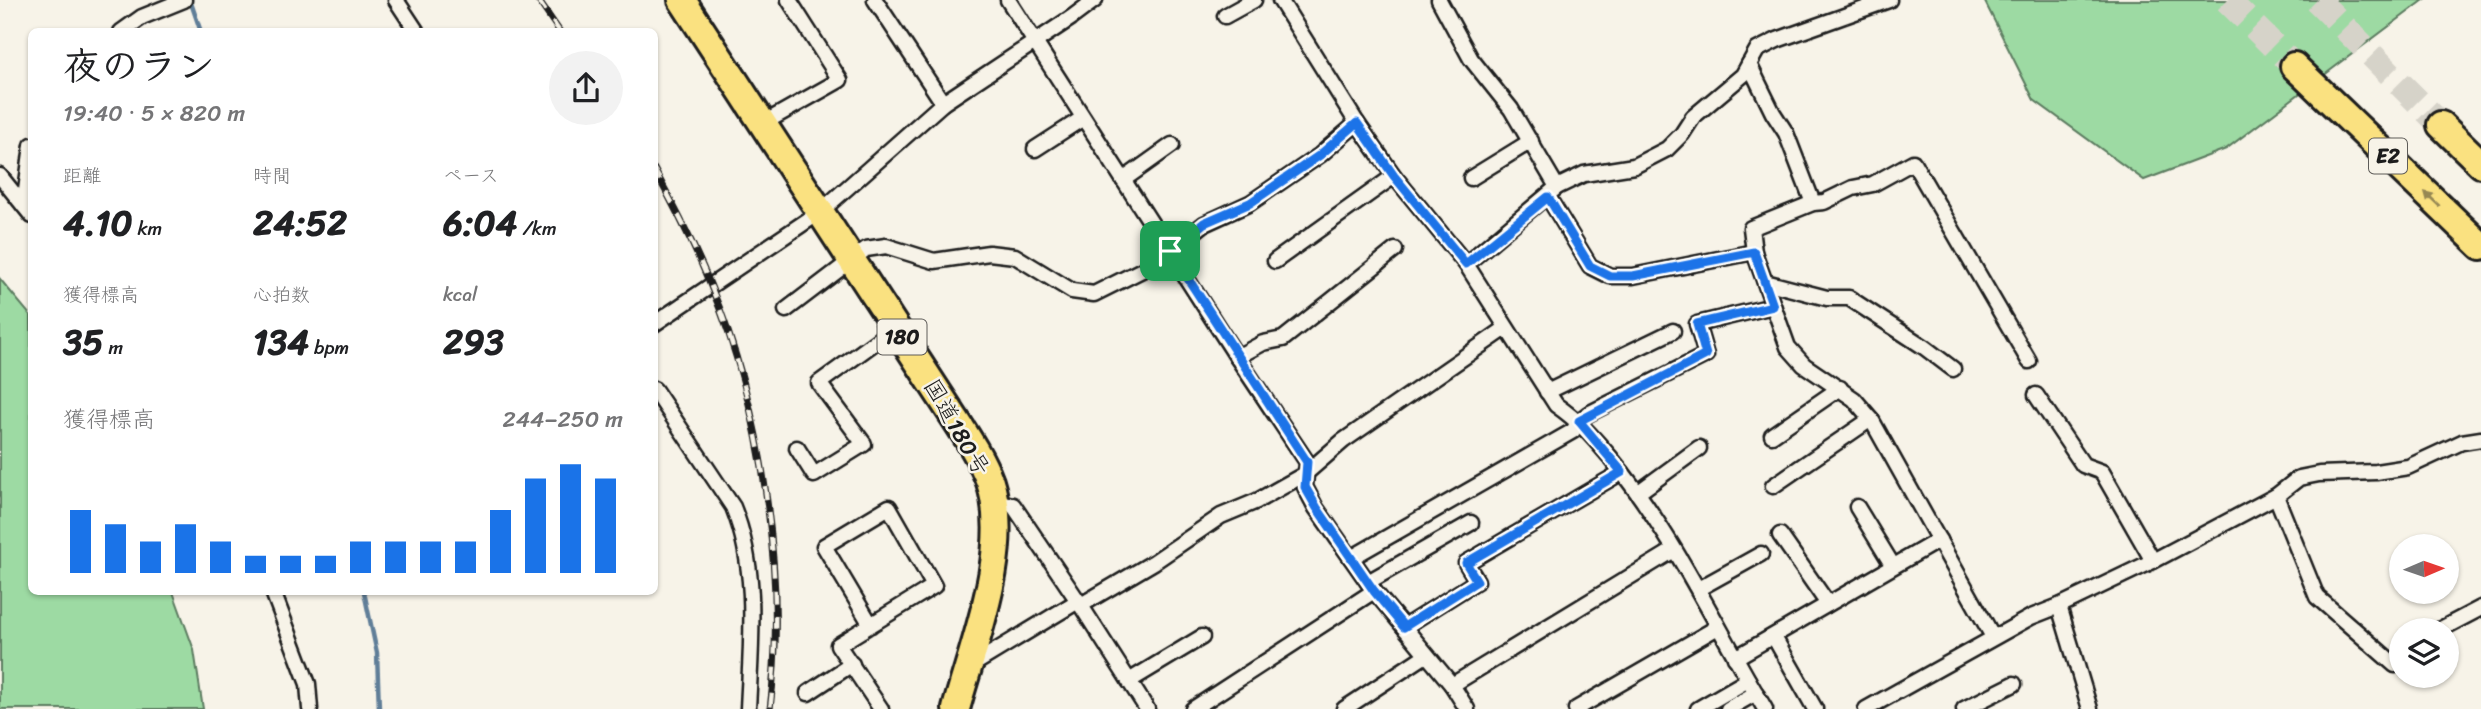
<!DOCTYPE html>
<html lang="ja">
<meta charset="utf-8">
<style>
body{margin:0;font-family:Sriracha,"Klee One",sans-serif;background:#f2f2f2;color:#202124;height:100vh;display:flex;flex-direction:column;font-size:26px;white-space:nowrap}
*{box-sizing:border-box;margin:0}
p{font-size:23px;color:#757577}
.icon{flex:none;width:38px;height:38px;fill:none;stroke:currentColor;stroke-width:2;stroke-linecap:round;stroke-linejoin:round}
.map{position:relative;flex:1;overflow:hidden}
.panel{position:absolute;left:28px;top:28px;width:630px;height:567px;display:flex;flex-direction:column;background:#fff;border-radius:10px;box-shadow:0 2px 5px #0004}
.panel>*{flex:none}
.needle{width:46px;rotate:88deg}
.controls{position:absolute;left:2389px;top:534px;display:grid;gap:14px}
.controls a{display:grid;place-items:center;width:70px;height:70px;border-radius:50%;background:#fff;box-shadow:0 2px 5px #0004;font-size:35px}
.pin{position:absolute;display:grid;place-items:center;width:60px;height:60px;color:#fff;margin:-30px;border-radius:14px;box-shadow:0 4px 10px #0006}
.round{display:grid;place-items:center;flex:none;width:74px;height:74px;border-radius:37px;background:#f2f2f2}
.overview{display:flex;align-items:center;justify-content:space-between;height:119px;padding:0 35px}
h1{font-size:38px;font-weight:700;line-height:52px}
.stats{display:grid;grid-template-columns:repeat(3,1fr);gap:10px;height:119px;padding:7px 35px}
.stats div{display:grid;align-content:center}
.stats b{font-size:35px;font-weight:700}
.stats small{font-size:19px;font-weight:400}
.stats p{font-size:19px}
.chart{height:196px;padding:14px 35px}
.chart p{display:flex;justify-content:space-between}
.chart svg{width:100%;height:126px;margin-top:7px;stroke:#1a73e8;stroke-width:6}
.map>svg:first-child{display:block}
.green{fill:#9ddaa3;stroke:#5c7b60;stroke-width:2}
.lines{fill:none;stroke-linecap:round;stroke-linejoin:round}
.stream{stroke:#617e98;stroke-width:4.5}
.highway-tunnel{stroke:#d6d3c9;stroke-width:26;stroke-dasharray:26 13;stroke-linecap:butt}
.street-casing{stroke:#1c1c1c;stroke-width:19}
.highway-casing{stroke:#1c1c1c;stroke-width:32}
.street{stroke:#f7f3e8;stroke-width:14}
.highway{stroke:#fae180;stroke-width:26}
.rail-casing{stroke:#1c1c1c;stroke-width:7}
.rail{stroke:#f7f3e8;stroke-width:4.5;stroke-dasharray:13;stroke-linecap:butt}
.oneway{fill:#968853}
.route-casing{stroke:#fff;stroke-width:14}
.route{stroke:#1a73e8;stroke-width:9}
.labels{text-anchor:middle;stroke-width:5;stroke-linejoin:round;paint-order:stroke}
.shield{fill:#f7f3e8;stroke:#5e5c59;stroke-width:2}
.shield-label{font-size:21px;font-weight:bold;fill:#1c1c1c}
.street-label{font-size:23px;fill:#1c1c1c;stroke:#f7f3e8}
</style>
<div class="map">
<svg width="2481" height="709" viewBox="0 0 2481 709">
<rect width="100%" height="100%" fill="#f7f3e8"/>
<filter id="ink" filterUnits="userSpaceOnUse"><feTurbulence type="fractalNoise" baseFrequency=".0143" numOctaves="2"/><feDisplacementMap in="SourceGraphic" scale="14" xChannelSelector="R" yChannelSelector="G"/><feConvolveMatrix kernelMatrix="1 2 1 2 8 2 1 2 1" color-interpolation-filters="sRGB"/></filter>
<g filter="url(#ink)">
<g class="green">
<polygon points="1984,0 2424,0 2226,149 2144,180 2034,100"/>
<polygon points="0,279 31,316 32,592 173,592 194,650 203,709 0,709"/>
</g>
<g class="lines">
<g class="stream">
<polyline points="190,0 201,32"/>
<polyline points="364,592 377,653 379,709"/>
</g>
<g class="highway-tunnel">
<polyline points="2227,0 2294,66"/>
<polyline points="2317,0 2441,125"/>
</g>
<g class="street-casing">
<g id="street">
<polyline points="396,0 417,32"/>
<polyline points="875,0 943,103"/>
<polyline points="1008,0 1237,357 1307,462 1305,487 1316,508 1374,591 1452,685 1467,709"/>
<path d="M1280 0 1357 123 1394 176 1466 264 1556 405C1580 422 1591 435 1610 457 1673 533 1715 625 1765 709"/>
<polyline points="1439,0 1471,59 1511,109 1557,187"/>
<polyline points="1225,16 1254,0"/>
<polyline points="121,32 142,17 184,0"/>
<polyline points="1749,64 1773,113 1786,133 1813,203"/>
<polyline points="762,124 840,80 789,0"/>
<polyline points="1035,149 1083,118"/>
<polyline points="0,176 32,216"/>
<polyline points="1471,178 1531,141"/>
<polyline points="1123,180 1172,145"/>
<polyline points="1548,197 1590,266 1610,276 1633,276 1754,252 1788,347 1804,365 1854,399 1871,419 1993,637"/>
<polyline points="24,206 32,145"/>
<polyline points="1170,251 1204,224 1250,203 1320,155 1357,123"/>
<polyline points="1754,252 1751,228 1813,203 1824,202 1853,188 1873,184 1913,162 2029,361"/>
<polyline points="1275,261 1394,176"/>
<polyline points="1466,264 1557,187 1584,174 1634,166 1667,149 1682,134 1693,117 1743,75 1757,50 1777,40 1889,0"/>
<polyline points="1765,282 1827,298 1849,298 1924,347 1953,369"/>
<polyline points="786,310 866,249 886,246 934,261 989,253 1015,256 1072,291 1094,294 1172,255"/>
<polyline points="654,324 820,212 943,103 1071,18 1095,0"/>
<polyline points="1237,357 1263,343 1283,339 1395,250"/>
<path d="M654 389 733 507C759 571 751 641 748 709"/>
<polyline points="1547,392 1673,331"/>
<polyline points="2036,395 2083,465 2102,472 2153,561"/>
<polyline points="1772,435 1840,388"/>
<polyline points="797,448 814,475 864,444 819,383 896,327"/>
<polyline points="1773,486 1871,419"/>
<polyline points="1639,492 1699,448"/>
<polyline points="2276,496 2317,597 2395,665 2401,658"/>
<polyline points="995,501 1013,505 1078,601 1147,709"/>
<polyline points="1857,507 1893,566"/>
<polyline points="1780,535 1828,604"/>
<polyline points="1351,558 1573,431 1579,421 1588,414 1706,355 1697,324 1773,306"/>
<polyline points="1368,582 1471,523"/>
<polyline points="1698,589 1761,554"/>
<polyline points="273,592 308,684 310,709"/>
<polyline points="1081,605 1154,562 1221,516 1257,501 1305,474 1343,441 1506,328"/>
<polyline points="2059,606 2090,709"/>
<polyline points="871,625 824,546 889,507 934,586 838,645 881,709"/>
<polyline points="1404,627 1477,581 1466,563 1622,472"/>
<polyline points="2439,630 2481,608"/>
<polyline points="1774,637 1815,709"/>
<polyline points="1735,658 1939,540"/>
<polyline points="969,667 1078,601"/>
<polyline points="1129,681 1202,637"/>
<polyline points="1452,685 1674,550"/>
<polyline points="808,693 852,664"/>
<polyline points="1193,709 1374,591"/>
<polyline points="1344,709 1426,655"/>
<polyline points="1576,709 1718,627"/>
<polyline points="1698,709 1748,680"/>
<polyline points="1728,709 1756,693"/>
<polyline points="1866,709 2031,617 2059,606 2153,561 2276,496 2299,478 2319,474 2376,472 2408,467 2462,442 2481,439"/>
<polyline points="1964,709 2014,684"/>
</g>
</g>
<g class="highway-casing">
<g id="highway">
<path d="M682 0 956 420C969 440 982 460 990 482 1012 550 974 642 956 709"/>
<polyline points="2294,66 2481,246"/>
<polyline points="2441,125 2481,164"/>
</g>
</g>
<use href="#street" class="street"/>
<use href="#highway" class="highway"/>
<g class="rail-casing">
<g id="rail">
<polyline points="538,0 560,32"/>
<path d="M654 169C675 207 694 245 710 284 762 407 787 577 770 709"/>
</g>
</g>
<use href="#rail" class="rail"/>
</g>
<defs><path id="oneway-solid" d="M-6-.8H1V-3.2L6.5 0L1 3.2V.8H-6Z" transform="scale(1.75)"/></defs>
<use class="oneway" href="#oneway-solid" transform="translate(2432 199) rotate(-136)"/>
</g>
<g class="lines" filter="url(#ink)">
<g class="route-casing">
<polygon id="route" points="1357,123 1394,176 1466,264 1548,197 1590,266 1610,276 1633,276 1754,252 1773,306 1697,324 1706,355 1579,421 1622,472 1466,563 1477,581 1404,627 1374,591 1317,508 1305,487 1307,462 1170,251 1204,223 1250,203 1320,155"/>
</g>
<use href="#route" class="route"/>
</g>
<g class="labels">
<g class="shield">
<rect x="2369" y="138.5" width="38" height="35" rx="5"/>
<rect x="877.5" y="319.5" width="49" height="35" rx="5"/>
</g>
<g class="shield-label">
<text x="2388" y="163">E2</text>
<text x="902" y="344">180</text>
</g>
<g class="street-label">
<text transform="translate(957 427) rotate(60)" y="8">国道180号</text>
</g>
</g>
</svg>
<div class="controls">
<a><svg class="needle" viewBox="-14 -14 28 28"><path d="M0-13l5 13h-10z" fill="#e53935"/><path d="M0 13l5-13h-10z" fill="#757577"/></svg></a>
<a><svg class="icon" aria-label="layers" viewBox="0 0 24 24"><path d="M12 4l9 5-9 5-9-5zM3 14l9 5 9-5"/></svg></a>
</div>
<div class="pin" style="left:1170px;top:251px;background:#1e9e55"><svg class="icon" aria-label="arrive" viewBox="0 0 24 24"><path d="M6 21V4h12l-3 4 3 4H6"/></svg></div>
<section class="panel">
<div class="overview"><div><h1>夜のラン</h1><p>19:40 · 5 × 820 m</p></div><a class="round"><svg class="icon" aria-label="share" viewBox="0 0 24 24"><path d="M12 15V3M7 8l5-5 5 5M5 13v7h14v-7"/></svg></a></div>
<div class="stats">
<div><p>距離</p><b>4.10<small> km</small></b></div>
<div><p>時間</p><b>24:52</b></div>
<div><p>ペース</p><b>6:04<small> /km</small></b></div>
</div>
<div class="stats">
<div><p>獲得標高</p><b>35<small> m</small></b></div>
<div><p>心拍数</p><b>134<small> bpm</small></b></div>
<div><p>kcal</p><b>293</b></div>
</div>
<div class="chart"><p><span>獲得標高</span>244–250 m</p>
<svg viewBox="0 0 160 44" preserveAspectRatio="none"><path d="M5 44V22M15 44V27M25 44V33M35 44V27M45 44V33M55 44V38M65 44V38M75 44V38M85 44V33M95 44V33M105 44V33M115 44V33M125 44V22M135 44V11M145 44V6M155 44V11"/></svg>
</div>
</section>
</div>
